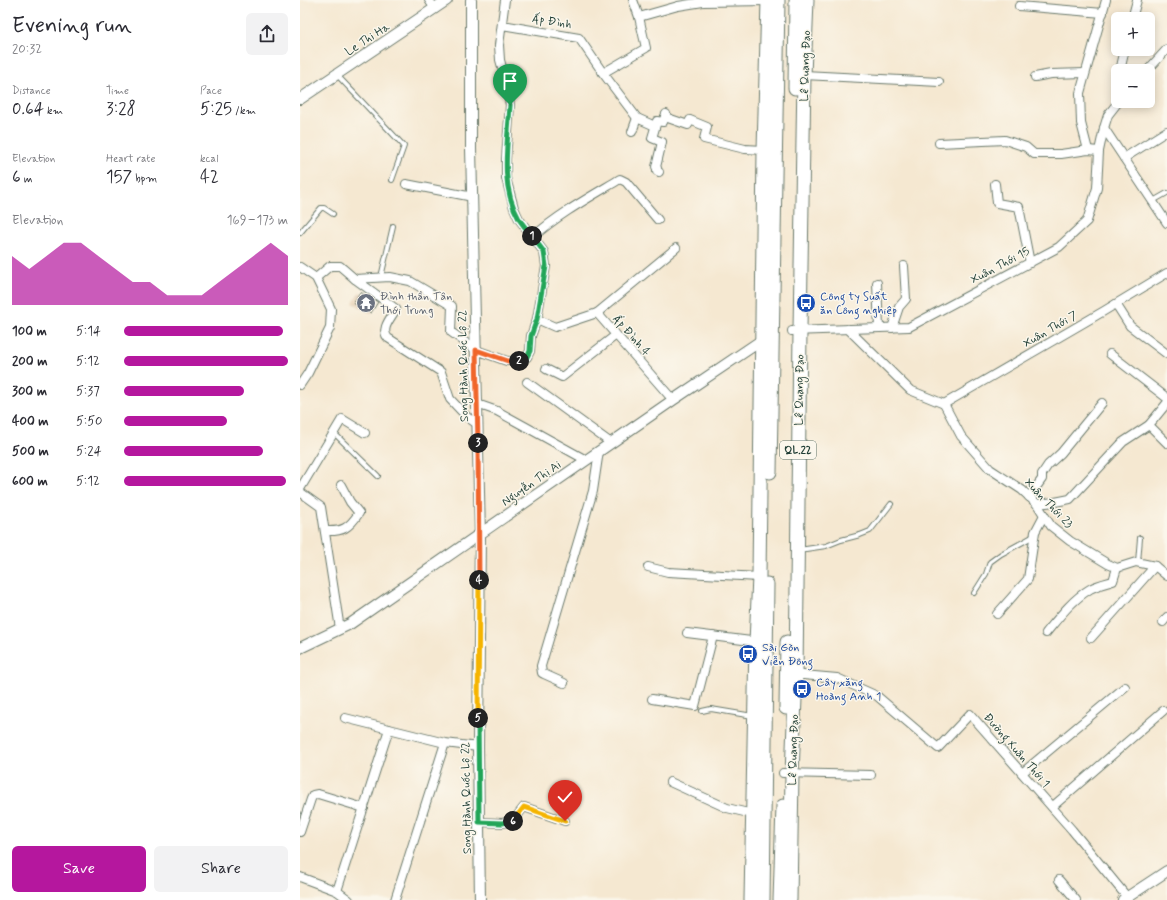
<!DOCTYPE html>
<meta charset="utf-8">
<style>
body{margin:0;font-family:Mynerve,sans-serif;background:#f2f2f3;color:#2b2b33;height:100vh;display:flex;flex-direction:column;font-size:15px;white-space:nowrap}
*{box-sizing:border-box;margin:0}
p{font-size:13px;color:#7c7c81}
.icon{flex:none;width:22px;height:22px;fill:none;stroke:currentColor;stroke-width:2;stroke-linecap:round;stroke-linejoin:round}
.map{position:relative;flex:1;overflow:hidden}
.details{display:flex;flex-direction:column;background:#fff;width:300px}
.details>*{flex:none}
.buttons{position:absolute;left:811px;top:12px;display:grid;gap:8px}
.buttons a{display:grid;place-items:center;width:44px;height:44px;border-radius:6px;background:#fff;box-shadow:0 2px 10px #0003;font-size:20px}
.pin{position:absolute;display:grid;place-items:center;width:34px;height:34px;color:#fff;margin:-41px -17px;border-radius:50% 50% 50% 0;rotate:-45deg;box-shadow:0 0 4px #0007}
.pin .icon{rotate:45deg}
.km{position:absolute;width:20px;height:20px;margin:-10px;border-radius:50%;background:#222;color:#fff;font-size:11px;line-height:20px;text-align:center}
.round{display:grid;place-items:center;flex:none;width:42px;height:42px;border-radius:6px;background:#f2f2f3}
.head{display:flex;align-items:center;justify-content:space-between;height:68px;padding:0 12px}
h1{font-size:22px;font-weight:600;line-height:30px}
.metrics{display:grid;grid-template-columns:repeat(3,1fr);gap:6px;height:68px;padding:4px 12px}
.metrics div{display:grid;align-content:center}
.metrics b{font-size:17px;font-weight:600}
.metrics small{font-size:11px;font-weight:400}
.metrics p{font-size:11px}
.chart{height:112px;padding:8px 12px}
.chart p{display:flex;justify-content:space-between}
.chart svg{width:100%;height:72px;margin-top:4px;fill:#b5179e;opacity:.7}
.primary-button{display:flex;gap:8px;margin-top:auto;padding:8px 12px}
.primary-button a{flex:1;height:46px;border-radius:6px;background:#b5179e;color:#fff;font-size:16px;font-weight:600;line-height:46px;text-align:center}
.primary-button a+a{background:#f2f2f3;color:#2b2b33}
ul{padding:0 12px;list-style:none;font-size:13px}
li{display:grid;grid-template-columns:64px 48px 1fr;align-items:center;height:30px}
li i{height:10px;border-radius:5px;background:#b5179e}
main{display:flex;flex:1;min-height:0}
.map>svg:first-child{display:block}
.building{fill:url(#building-hatch)}
.lines{fill:none;stroke-linecap:round;stroke-linejoin:round}
.service-casing{stroke:#6a796b;stroke-width:6}
.minor-casing{stroke:#6a796b;stroke-width:10}
.tertiary-casing{stroke:#6a796b;stroke-width:12}
.trunk-casing{stroke:#6a796b;stroke-width:15}
.service{stroke:#fff;stroke-width:4}
.minor{stroke:#fff;stroke-width:8}
.tertiary{stroke:#fff;stroke-width:10}
.trunk{stroke:#fff;stroke-width:13}
.split-1-casing{stroke:#fff;stroke-width:8}
.split-2-casing{stroke:#fff;stroke-width:8}
.split-3-casing{stroke:#fff;stroke-width:8}
.split-4-casing{stroke:#fff;stroke-width:8}
.split-5-casing{stroke:#fff;stroke-width:8}
.split-6-casing{stroke:#fff;stroke-width:8}
.split-7-casing{stroke:#fff;stroke-width:8}
.split-1{stroke:#22a559;stroke-width:5}
.split-2{stroke:#22a559;stroke-width:5}
.split-3{stroke:#f0652b;stroke-width:5}
.split-4{stroke:#f0652b;stroke-width:5}
.split-5{stroke:#f5b400;stroke-width:5}
.split-6{stroke:#22a559;stroke-width:5}
.split-7{stroke:#f5b400;stroke-width:5}
.labels{text-anchor:middle;stroke-width:3;stroke-linejoin:round;paint-order:stroke}
.shield{fill:#fbf7ec;stroke:#61756b;stroke-width:1}
.shield-label{font-size:11px;font-weight:bold;fill:#1f3d34}
.street-label{font-size:12px;fill:#1f3d34;stroke:#fbf7ec}
.worship-label{font-size:12px;fill:#5b616d;stroke:#fbf7ec;text-anchor:start}
.transit-label{font-size:12px;fill:#164399;stroke:#fbf7ec;text-anchor:start}
</style>
<main>
<section class="details">
<div class="head"><div><h1>Evening run</h1><p>20:32</p></div><a class="round"><svg class="icon" aria-label="share" viewBox="0 0 24 24"><path d="M12 15V3M7 8l5-5 5 5M5 13v7h14v-7"/></svg></a></div>
<div class="metrics">
<div><p>Distance</p><b>0.64<small> km</small></b></div>
<div><p>Time</p><b>3:28</b></div>
<div><p>Pace</p><b>5:25<small> /km</small></b></div>
</div>
<div class="metrics">
<div><p>Elevation</p><b>6<small> m</small></b></div>
<div><p>Heart rate</p><b>157<small> bpm</small></b></div>
<div><p>kcal</p><b>42</b></div>
</div>
<div class="chart"><p><span>Elevation</span>169–173 m</p>
<svg viewBox="0 0 160 44" preserveAspectRatio="none"><path d="M0 44V14L10 22L20 14L30 6L40 6L50 14L60 22L70 30L80 30L90 38L100 38L110 38L120 30L130 22L140 14L150 6L160 14V44z"/></svg>
</div>
<ul>
<li><b>100 m</b>5:14<i style="width:97%"></i></li>
<li><b>200 m</b>5:12<i style="width:100%"></i></li>
<li><b>300 m</b>5:37<i style="width:73%"></i></li>
<li><b>400 m</b>5:50<i style="width:63%"></i></li>
<li><b>500 m</b>5:24<i style="width:85%"></i></li>
<li><b>600 m</b>5:12<i style="width:99%"></i></li>
</ul>
<div class="primary-button"><a>Save</a><a>Share</a></div>
</section>
<div class="map">
<svg width="867" height="900" viewBox="0 0 867 900">
<defs>
<pattern id="building-hatch" width="6" height="6" patternUnits="userSpaceOnUse"><rect width="6" height="6" fill="#ddb78e"/><path d="M-1 1l2-2M0 6l6-6M5 7l2-2" fill="none" stroke="#b39675"/></pattern>
</defs>
<rect width="100%" height="100%" fill="#fbf7ec"/>
<filter id="ink" filterUnits="userSpaceOnUse"><feTurbulence type="fractalNoise" baseFrequency=".025" numOctaves="2"/><feDisplacementMap in="SourceGraphic" scale="8" xChannelSelector="R" yChannelSelector="G"/><feConvolveMatrix kernelMatrix="1 2 1 2 8 2 1 2 1" color-interpolation-filters="sRGB"/></filter>
<filter id="wash" filterUnits="userSpaceOnUse"><feTurbulence type="fractalNoise" baseFrequency=".012" numOctaves="4" result="noise"/><feDisplacementMap in="SourceGraphic" scale="16" xChannelSelector="R" yChannelSelector="G"/><feGaussianBlur stdDeviation="0.9" result="paint"/><feColorMatrix in="noise" values="0 0 0 0 0 0 0 0 0 0 0 0 0 0 0 0 0 1.4 0 .05"/><feComposite in="paint" operator="in"/></filter>
<g filter="url(#wash)">
<rect width="100%" height="100%" fill="#f5e8d1"/>
<g id="blocks">
<polygon class="building" points="60,292 78,302 71,313 53,303"/>
</g>
</g>
<g filter="url(#ink)">
<use href="#blocks" fill-opacity="0" stroke="#6a796b" stroke-width="1"/>
<g class="lines">
<g class="service-casing">
<g id="service">
<polyline points="37,75 104,146 92,180"/>
<polyline points="853,201 867,193"/>
<polyline points="0,233 21,208 24,208 33,214"/>
<polyline points="81,277 93,226"/>
<polyline points="34,433 78,476"/>
<polyline points="499,550 526,546 541,540 560,535 570,531 591,504"/>
<polyline points="838,562 840,538"/>
<polyline points="674,593 686,574 690,562 701,554 734,536"/>
<polyline points="402,711 411,709 453,716"/>
</g>
</g>
<g class="minor-casing">
<g id="minor">
<polyline points="129,0 135,9"/>
<polyline points="205,0 199,45 200,60 205,78 210,105 206,159 206,178 214,208 219,219 244,252 246,266 237,319 255,327 297,313 373,400"/>
<polyline points="333,0 339,17"/>
<polyline points="719,6 803,13"/>
<polyline points="832,19 837,0"/>
<polyline points="202,25 279,38 303,73 346,48 339,17 378,6 403,2 468,1"/>
<polyline points="820,71 825,49"/>
<polyline points="847,71 867,49"/>
<polyline points="303,73 337,118 355,126"/>
<polyline points="504,75 639,82"/>
<polyline points="735,77 751,74 785,73"/>
<polyline points="818,80 818,88"/>
<polyline points="365,117 388,125 390,120 407,127 404,139 445,149 464,150"/>
<polyline points="804,128 867,223"/>
<polyline points="332,132 337,118"/>
<polyline points="639,143 705,140 726,147 734,154 761,154 788,150 799,151"/>
<polyline points="788,150 781,123 780,93 806,0"/>
<polyline points="824,158 867,131"/>
<polyline points="359,172 357,171 357,168 356,167 362,142 352,138 357,121 363,122 366,114"/>
<polyline points="106,184 173,197"/>
<polyline points="695,184 697,203 719,207 730,263"/>
<path d="M233 237C259 214 290 197 320 179L326 182 358 220"/>
<polyline points="0,267 16,278 31,309 30,328 8,373 0,385"/>
<polyline points="16,278 30,266 40,266 55,279 90,277 110,281 152,306 151,332 176,350 207,361 222,361 227,357 230,351 231,336 237,319"/>
<path d="M55 279 96 309C91 318 80 329 88 338L141 372 150 399 167 417 177 424"/>
<polyline points="577,283 579,328"/>
<polyline points="816,304 830,326 867,354"/>
<polyline points="297,313 376,248"/>
<polyline points="592,328 599,307 606,299 604,266"/>
<polyline points="548,329 610,390 644,404 661,436 690,469 722,490 737,504 751,526 770,541 808,564 817,568 836,562 855,566 867,576"/>
<polyline points="492,331 609,327 759,247 787,221 797,188 799,151 804,128 808,115 819,101"/>
<polyline points="810,354 867,398"/>
<polyline points="246,369 262,377 316,335"/>
<polyline points="227,382 311,443"/>
<polyline points="867,403 849,425 867,443"/>
<polyline points="177,404 197,411 286,460"/>
<polyline points="644,404 804,311 867,273"/>
<polyline points="0,489 42,419 65,433"/>
<polyline points="0,492 21,507 40,629"/>
<polyline points="729,497 742,479 742,474 748,465 761,453 802,403"/>
<polyline points="737,504 755,502 770,499 823,442 849,425"/>
<path d="M25 531C43 532 49 528 59 513L50 502 41 485"/>
<polyline points="348,567 368,572 459,577"/>
<polyline points="697,614 728,579 735,532 744,515"/>
<polyline points="863,622 867,617"/>
<polyline points="387,633 459,642"/>
<path d="M746 633C759 617 772 600 790 589 797 585 806 583 813 581L817 568"/>
<polyline points="791,638 855,566"/>
<polyline points="492,674 537,678 577,696 638,748 670,714 772,830 827,897"/>
<polyline points="264,683 244,674 242,673 241,666 293,491 299,451"/>
<polyline points="352,699 395,706 413,636"/>
<polyline points="45,718 145,743 178,747"/>
<polyline points="483,773 571,775"/>
<polyline points="722,773 825,687"/>
<polyline points="370,782 427,808 457,815"/>
<polyline points="752,807 863,711"/>
<polyline points="179,822 202,823 213,821 224,807 265,821"/>
<polyline points="0,832 11,799 13,795 18,794 64,808"/>
<polyline points="0,877 37,891 49,900"/>
<polyline points="759,880 776,900"/>
<polyline points="37,891 89,729"/>
<polyline points="95,900 145,743"/>
</g>
</g>
<g class="tertiary-casing">
<g id="tertiary">
<polyline points="171,0 171,148 180,535 178,747 180,900"/>
<polyline points="0,99 147,0"/>
<polyline points="0,648 50,624 373,400 465,338"/>
<polyline points="823,900 867,871"/>
</g>
</g>
<g class="trunk-casing">
<g id="trunk">
<polyline points="495,88 496,0"/>
<polyline points="470,472 478,0"/>
<polyline points="486,708 487,642"/>
<polyline points="451,900 456,642 459,577 464,150 468,0"/>
<polyline points="463,900 467,584"/>
<polyline points="480,900 483,806"/>
<polyline points="490,900 492,774 496,673 500,331 504,75 507,0"/>
</g>
</g>
<use href="#service" class="service"/>
<use href="#minor" class="minor"/>
<use href="#tertiary" class="tertiary"/>
<use href="#trunk" class="trunk"/>
</g>
</g>
<g class="lines" filter="url(#ink)">
<g class="split-1-casing">
<path id="split-1" d="M210 105C208 143 199 184 219 219 223 225 228 231 232 236"/>
</g>
<g class="split-2-casing">
<polyline id="split-2" points="219,361 222,361 227,357 230,351 231,336 237,319 246,266 244,252 232,236"/>
</g>
<g class="split-3-casing">
<polyline id="split-3" points="178,443 176,350 208,361 219,361"/>
</g>
<g class="split-4-casing">
<polyline id="split-4" points="178,443 179,580"/>
</g>
<g class="split-5-casing">
<polyline id="split-5" points="178,718 179,580"/>
</g>
<g class="split-6-casing">
<polyline id="split-6" points="178,718 179,822 202,823 213,821"/>
</g>
<g class="split-7-casing">
<polyline id="split-7" points="213,821 224,807 265,821"/>
</g>
<use href="#split-1" class="split-1"/>
<use href="#split-2" class="split-2"/>
<use href="#split-3" class="split-3"/>
<use href="#split-4" class="split-4"/>
<use href="#split-5" class="split-5"/>
<use href="#split-6" class="split-6"/>
<use href="#split-7" class="split-7"/>
</g>
<defs>
<g id="temple-disc" transform="scale(1)"><circle r="9.5" fill="#6b7280" stroke="#fbf7ec"/><path d="M0-6L5-2H3V0L6.5 2.5H4V6H1.5V3h-3V6H-4V2.5H-6.5L-3 0V-2H-5Z" fill="#fff"/></g>
<g id="bus-disc" transform="scale(1)"><circle r="9.5" fill="#1a4fb4" stroke="#fbf7ec"/><path d="M-5-6H5V4H4V6H2V4H-2V6H-4V4H-5ZM-3.5-4V0h7V-4ZM-3.5 1.2v1.5H-2V1.2ZM2 1.2v1.5H3.5V1.2Z" fill="#fff"/></g>
</defs>
<g fill-rule="evenodd">
<use href="#temple-disc" x="66" y="303"/>
<use href="#bus-disc" x="506" y="303"/>
<use href="#bus-disc" x="448" y="654"/>
<use href="#bus-disc" x="502" y="689"/>
</g>
<g class="labels">
<rect class="shield" x="480" y="441" width="36" height="18" rx="3"/>
<g class="shield-label">
<text x="498" y="454">QL.22</text>
</g>
<g class="street-label">
<text transform="translate(252 21) rotate(10)" y="4">Ấp Đình</text>
<text transform="translate(67 39) rotate(-33)" y="4">Le Thi Ha</text>
<text transform="translate(505 66) rotate(-88)" y="4">Lê Quang Đạo</text>
<text transform="translate(700 265) rotate(-28)" y="4">Xuân Thới 15</text>
<text transform="translate(750 329) rotate(-30)" y="4">Xuân Thới 7</text>
<text transform="translate(332 335) rotate(49)" y="4">Ấp Đình 4</text>
<text transform="translate(163 366) rotate(-91)" y="4">Song Hành Quốc Lộ 22</text>
<text transform="translate(499 390) rotate(-89)" y="4">Lê Quang Đạo</text>
<text transform="translate(231 483) rotate(-35)" y="4">Nguyễn Thị Ai</text>
<text transform="translate(749 503) rotate(46)" y="4">Xuân Thới 23</text>
<text transform="translate(493 750) rotate(-88)" y="4">Lê Quang Đạo</text>
<text transform="translate(717 750) rotate(49)" y="4">Đường Xuân Thới 1</text>
<text transform="translate(166 798) rotate(-91)" y="4">Song Hành Quốc Lộ 22</text>
</g>
<g class="worship-label">
<text x="80" y="300">Đình thần Tân<tspan x="80" dy="14">Thới Trung</tspan></text>
</g>
<g class="transit-label">
<text x="520" y="300">Công ty Suất<tspan x="520" dy="14">ăn Công nghiệp</tspan></text>
<text x="462" y="651">Sài Gòn<tspan x="462" dy="14">Viễn Đông</tspan></text>
<text x="516" y="686">Cây xăng<tspan x="516" dy="14">Hoàng Anh 1</tspan></text>
</g>
</g>
</svg>
<div class="buttons">
<a>+</a>
<a>−</a>
</div>
<div class="pin" style="left:210px;top:105px;background:#1e9e55"><svg class="icon" aria-label="arrive" viewBox="0 0 24 24"><path d="M6 21V4h12l-3 4 3 4H6"/></svg></div>
<div class="pin" style="left:265px;top:821px;background:#d93025"><svg class="icon" aria-label="check" viewBox="0 0 24 24"><path d="M5 12l5 5 9-10"/></svg></div>
<b class="km" style="left:232px;top:236px">1</b>
<b class="km" style="left:219px;top:361px">2</b>
<b class="km" style="left:178px;top:443px">3</b>
<b class="km" style="left:179px;top:580px">4</b>
<b class="km" style="left:178px;top:718px">5</b>
<b class="km" style="left:213px;top:821px">6</b>
</div>
</main>
